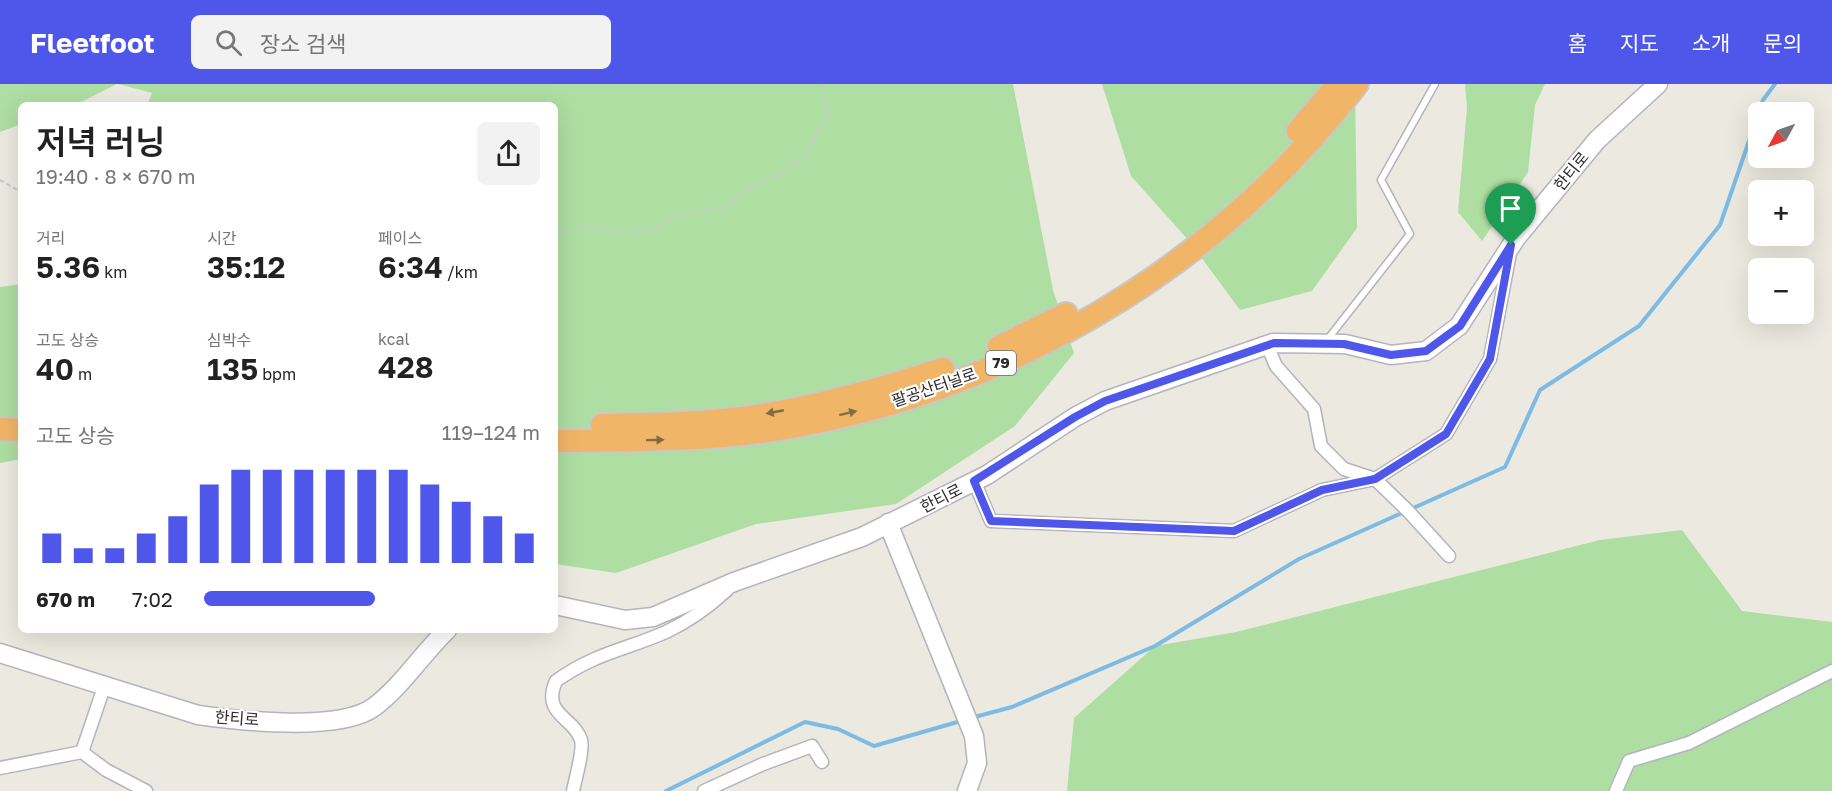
<!DOCTYPE html>
<html lang="ko">
<meta charset="utf-8">
<style>
body{margin:0;font-family:"Golos Text","Noto Sans KR",sans-serif;background:#f2f2f2;color:#222;height:100vh;display:flex;flex-direction:column;font-size:22px;white-space:nowrap}
*{box-sizing:border-box;margin:0}
p{font-size:20px;color:#767676}
.icon{flex:none;width:33px;height:33px;fill:none;stroke:currentColor;stroke-width:2;stroke-linecap:round;stroke-linejoin:round}
.map{position:relative;flex:1;overflow:hidden}
.drawer{position:absolute;left:18px;top:18px;width:540px;height:531px;display:flex;flex-direction:column;background:#fff;border-radius:9px;box-shadow:0 6px 24px #0002}
.drawer>*{flex:none}
.needle{width:39px;rotate:230deg}
.buttons{position:absolute;left:1748px;top:18px;display:grid;gap:12px}
.buttons a{display:grid;place-items:center;width:66px;height:66px;border-radius:9px;background:#fff;box-shadow:0 6px 24px #0002;font-size:30px}
.pin{position:absolute;display:grid;place-items:center;width:51px;height:51px;color:#fff;margin:-62px -26px;border-radius:50% 50% 50% 0;rotate:-45deg;box-shadow:0 0 6px #0007}
.pin .icon{rotate:45deg}
.round{display:grid;place-items:center;flex:none;width:63px;height:63px;border-radius:9px;background:#f2f2f2}
.headline{display:flex;align-items:center;justify-content:space-between;height:102px;padding:0 18px}
h1{font-size:33px;font-weight:600;line-height:45px}
.stats{display:grid;grid-template-columns:repeat(3,1fr);gap:9px;height:102px;padding:6px 18px}
.stats div{display:grid;align-content:center}
.stats b{font-size:30px;font-weight:600}
.stats small{font-size:16px;font-weight:400}
.stats p{font-size:16px}
.chart{height:168px;padding:12px 18px}
.chart p{display:flex;justify-content:space-between}
.chart svg{width:100%;height:108px;margin-top:6px;stroke:#4f57ea;stroke-width:6}
ul{padding:0 18px;list-style:none;font-size:20px}
li{display:grid;grid-template-columns:96px 72px 1fr;align-items:center;height:45px}
li i{height:15px;border-radius:8px;background:#4f57ea}
header{display:flex;align-items:center;gap:36px;box-sizing:border-box;height:84px;padding:0 30px;background:#4f57ea;color:#fff}
header strong{font-size:28px}
nav{display:flex;gap:33px;margin-inline-start:auto;font-size:21px}
.search{width:420px;height:54px;background:#f2f2f2;display:flex;align-items:center;gap:15px;box-sizing:border-box;padding:0 21px;border-radius:9px;color:#767676;font-size:22px}
.map>svg:first-child{display:block}
.green{fill:#aedea2}
.lines{fill:none;stroke-linecap:round;stroke-linejoin:round}
.stream{stroke:#7dbbe4;stroke-width:4}
.lane-casing{stroke:#b3b4be;stroke-width:9}
.street-casing{stroke:#b3b4be;stroke-width:15}
.secondary-casing{stroke:#b3b4be;stroke-width:21}
.highway-casing{stroke:#c8c8c8;stroke-width:26}
.path{stroke:#c8c8c8;stroke-width:2;stroke-dasharray:4.5 3;stroke-linecap:butt}
.lane{stroke:#fff;stroke-width:6}
.street{stroke:#fff;stroke-width:12}
.secondary{stroke:#fff;stroke-width:18}
.highway{stroke:#f0b567;stroke-width:22}
.oneway{fill:#846a47}
.route-casing{stroke:#fff;stroke-width:12}
.route{stroke:#4f57ea;stroke-width:8}
.labels{text-anchor:middle;stroke-width:4.5;stroke-linejoin:round;paint-order:stroke}
.shield{fill:#fff;stroke:#6b6b6b;stroke-width:1.5}
.shield-label{font-size:15px;font-weight:bold;fill:#2c2c2c}
.street-label{font-size:16px;fill:#2c2c2c;stroke:#fff}
</style>
<header>
<strong>Fleetfoot</strong>
<div class="search"><svg class="icon" aria-label="search" viewBox="0 0 24 24"><circle cx="10" cy="10" r="6"/><path d="M15 15l6 6"/></svg>장소 검색</div>
<nav><a>홈</a><a>지도</a><a>소개</a><a>문의</a></nav>
</header>
<div class="map">
<svg width="1832" height="707" viewBox="0 0 1832 707">
<rect width="100%" height="100%" fill="#ece9e0"/>
<g class="green">
<polygon points="0,0 117,0 75,21 21,21 21,40 0,48"/>
<polygon points="118,0 1013,0 1053,206 1074,269 1015,342 896,420 756,440 616,489 555,480 555,21 147,21 152,9"/>
<polygon points="1102,0 1355,0 1357,144 1312,207 1240,226 1190,158 1131,92"/>
<polygon points="1465,0 1545,0 1535,21 1528,88 1482,157 1458,128 1467,24"/>
<polygon points="21,200 21,375 0,379 0,203"/>
<polygon points="1682,446 1742,527 1832,538 1832,707 1067,707 1074,634 1155,562 1236,548 1600,456"/>
</g>
<g class="lines">
<g class="stream">
<polyline points="1759,28 1763,16 1775,0"/>
<polyline points="1411,425 1505,383 1540,306 1639,242 1720,141 1758,31"/>
<polyline points="971,634 1012,623 1155,562 1299,475 1404,428"/>
<polyline points="666,707 805,638 838,645 874,662 961,637"/>
</g>
<g class="lane-casing">
<polyline id="lane" points="1327,256 1410,150 1381,96 1435,0"/>
</g>
<g class="street-casing">
<g id="street">
<polyline points="1267,261 1276,282 1314,325 1321,362 1344,385 1375,395 1408,427 1449,472"/>
<polyline points="974,397 991,437 1234,447 1322,406 1375,395 1446,350 1490,275 1510,169"/>
<polyline points="82,668 104,603"/>
<polyline points="0,684 82,668 106,686 146,707"/>
<path d="M573 707C575 696 584 666 581 656 574 633 541 631 556 597 595 569 625 566 666 548 687 538 710 522 727 506"/>
<polyline points="704,707 763,680 812,662 822,678"/>
<polyline points="1616,707 1629,677 1689,659 1832,587"/>
</g>
</g>
<g class="secondary-casing">
<g id="secondary">
<polyline points="888,439 974,652 977,679 967,707"/>
<polyline points="555,521 625,536 653,533 734,498 862,453 987,391 1075,333 1105,317 1273,259 1345,260 1391,271 1426,267 1459,242 1516,154 1597,56 1658,0"/>
<path d="M0 569 198 631C240 637 340 648 374 623 402 602 422 570 447 546"/>
</g>
</g>
<g class="highway-casing">
<g id="highway">
<polyline points="1298,47 1338,0"/>
<polyline points="999,263 1066,230"/>
<path d="M602 341C649 340 696 340 743 334 811 325 878 306 943 285"/>
<polyline points="0,345 21,346"/>
<path d="M555 357C626 356 696 357 766 347 999 313 1215 187 1357 0"/>
</g>
</g>
<g class="path">
<polyline points="0,96 21,108"/>
<polyline points="555,154 569,146 589,142 616,148 657,145 668,135 724,123 755,101 780,91 809,68 815,51 830,29 820,0"/>
</g>
<use href="#lane" class="lane"/>
<use href="#street" class="street"/>
<use href="#secondary" class="secondary"/>
<use href="#highway" class="highway"/>
</g>
<defs><path id="oneway-solid" d="M-6-.8H1V-3.2L6.5 0L1 3.2V.8H-6Z" transform="scale(1.5)"/></defs>
<g class="oneway">
<use href="#oneway-solid" transform="translate(775 328) rotate(169)"/>
<use href="#oneway-solid" transform="translate(848 329) rotate(-14)"/>
<use href="#oneway-solid" transform="translate(655 356) rotate(-1)"/>
</g>
<g class="lines">
<g class="route-casing">
<polygon id="route" points="1511,161 1490,275 1446,350 1375,395 1322,406 1234,447 991,437 974,397 1075,333 1105,317 1274,259 1344,260 1391,271 1426,267 1460,242"/>
</g>
<use href="#route" class="route"/>
</g>
<g class="labels">
<rect class="shield" x="986" y="267" width="30" height="24" rx="4.5"/>
<g class="shield-label">
<text x="1001" y="284">79</text>
</g>
<g class="street-label">
<text transform="translate(1571 87) rotate(-51)" y="6">한티로</text>
<text transform="translate(934 303) rotate(-19)" y="6">팔공산터널로</text>
<text transform="translate(941 414) rotate(-27)" y="6">한티로</text>
<text transform="translate(237 634) rotate(4)" y="6">한티로</text>
</g>
</g>
</svg>
<div class="buttons">
<a><svg class="needle" viewBox="-14 -14 28 28"><path d="M0-13l5 13h-10z" fill="#e53935"/><path d="M0 13l5-13h-10z" fill="#767676"/></svg></a>
<a>+</a>
<a>−</a>
</div>
<div class="pin" style="left:1511px;top:161px;background:#1e9e55"><svg class="icon" aria-label="arrive" viewBox="0 0 24 24"><path d="M6 21V4h12l-3 4 3 4H6"/></svg></div>
<section class="drawer">
<div class="headline"><div><h1>저녁 러닝</h1><p>19:40 · 8 × 670 m</p></div><a class="round"><svg class="icon" aria-label="share" viewBox="0 0 24 24"><path d="M12 15V3M7 8l5-5 5 5M5 13v7h14v-7"/></svg></a></div>
<div class="stats">
<div><p>거리</p><b>5.36<small> km</small></b></div>
<div><p>시간</p><b>35:12</b></div>
<div><p>페이스</p><b>6:34<small> /km</small></b></div>
</div>
<div class="stats">
<div><p>고도 상승</p><b>40<small> m</small></b></div>
<div><p>심박수</p><b>135<small> bpm</small></b></div>
<div><p>kcal</p><b>428</b></div>
</div>
<div class="chart"><p><span>고도 상승</span>119–124 m</p>
<svg viewBox="0 0 160 44" preserveAspectRatio="none"><path d="M5 44V32M15 44V38M25 44V38M35 44V32M45 44V25M55 44V12M65 44V6M75 44V6M85 44V6M95 44V6M105 44V6M115 44V6M125 44V12M135 44V19M145 44V25M155 44V32"/></svg>
</div>
<ul>
<li><b>670 m</b>7:02<i style="width:51%"></i></li>
</ul>
</section>
</div>
